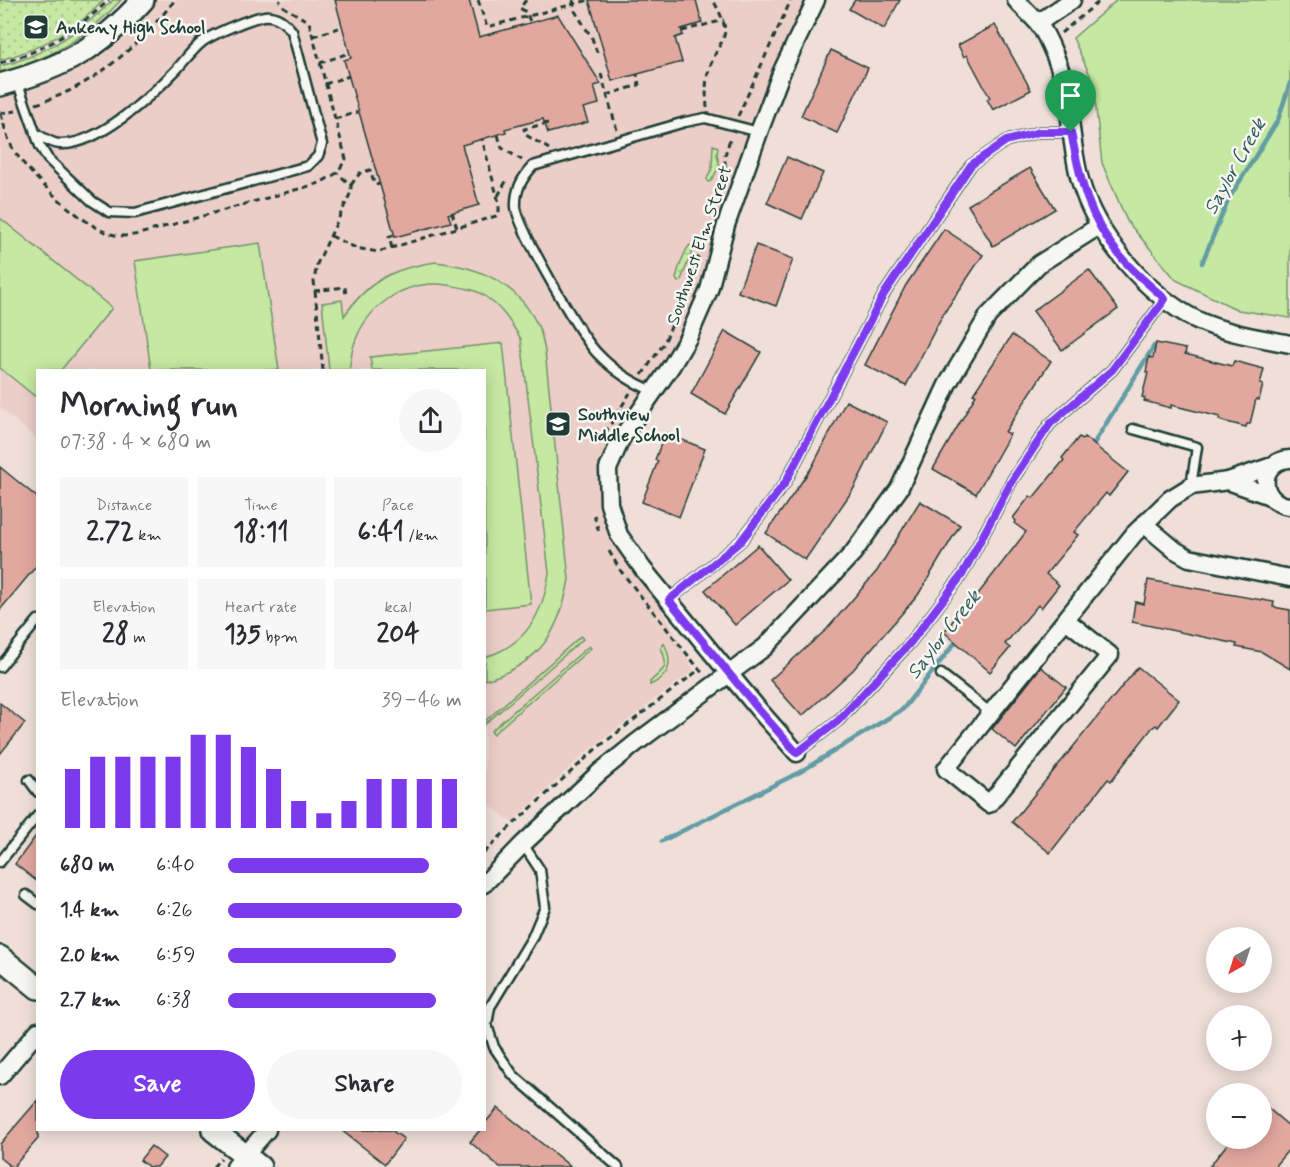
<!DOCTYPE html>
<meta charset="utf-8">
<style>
body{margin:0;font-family:Mynerve,sans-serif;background:#f7f7f7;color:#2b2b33;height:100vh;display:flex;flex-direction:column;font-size:22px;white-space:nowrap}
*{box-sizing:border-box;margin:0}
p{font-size:20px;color:#7c7c81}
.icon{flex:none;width:33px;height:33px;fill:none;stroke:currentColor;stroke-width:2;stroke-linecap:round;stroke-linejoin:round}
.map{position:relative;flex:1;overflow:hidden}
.panel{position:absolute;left:36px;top:369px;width:450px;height:762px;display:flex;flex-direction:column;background:#fff;border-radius:0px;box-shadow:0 3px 15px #0003}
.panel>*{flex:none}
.needle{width:39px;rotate:219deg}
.fabs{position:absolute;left:1206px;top:927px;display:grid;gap:12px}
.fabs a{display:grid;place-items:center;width:66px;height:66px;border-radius:50%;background:#fff;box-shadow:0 3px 15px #0003;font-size:30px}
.pin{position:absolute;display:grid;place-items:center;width:51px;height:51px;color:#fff;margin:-62px -26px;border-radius:50% 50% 50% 0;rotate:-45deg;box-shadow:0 0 6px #0007}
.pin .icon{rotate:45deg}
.round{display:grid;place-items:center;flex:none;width:63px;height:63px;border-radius:32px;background:#f7f7f7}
.head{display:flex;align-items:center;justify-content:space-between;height:102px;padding:0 24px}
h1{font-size:33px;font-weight:800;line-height:45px}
.figures{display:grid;grid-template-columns:repeat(3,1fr);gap:9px;height:102px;padding:6px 24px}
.figures div{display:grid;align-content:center;border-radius:0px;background:#f7f7f7;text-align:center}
.figures b{font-size:26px;font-weight:800}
.figures small{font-size:16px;font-weight:400}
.figures p{font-size:16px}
.chart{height:168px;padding:12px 24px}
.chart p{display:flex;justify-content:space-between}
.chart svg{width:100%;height:108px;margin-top:6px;stroke:#7c3aed;stroke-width:6}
.action{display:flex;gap:12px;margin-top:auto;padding:12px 24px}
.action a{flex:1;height:69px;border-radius:36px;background:#7c3aed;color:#fff;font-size:24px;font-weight:800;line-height:69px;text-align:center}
.action a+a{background:#f7f7f7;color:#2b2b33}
ul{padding:0 24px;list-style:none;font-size:20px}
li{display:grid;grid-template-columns:96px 72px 1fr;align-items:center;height:45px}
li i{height:15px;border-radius:8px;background:#7c3aed}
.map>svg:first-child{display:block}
.built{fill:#eccec8}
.grass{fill:url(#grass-dots);stroke:#72926b;stroke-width:1.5}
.park{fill:#c5e8a2;stroke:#72926b;stroke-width:1.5}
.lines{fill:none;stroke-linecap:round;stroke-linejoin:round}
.stream{stroke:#629ca4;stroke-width:4.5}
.building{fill:#e2a8a0;stroke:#1f3d34;stroke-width:1.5}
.service-casing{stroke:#1f3d34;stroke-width:13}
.minor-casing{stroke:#1f3d34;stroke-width:21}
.tertiary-casing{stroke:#1f3d34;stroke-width:26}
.path{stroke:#1f3d34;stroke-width:3;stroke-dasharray:6 4.5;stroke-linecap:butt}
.service{stroke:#f6f6f2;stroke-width:8}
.minor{stroke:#f6f6f2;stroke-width:16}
.tertiary{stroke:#f6f6f2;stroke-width:21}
.route-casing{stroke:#fff;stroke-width:12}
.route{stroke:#7c3aed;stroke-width:8}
.labels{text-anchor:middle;stroke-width:5;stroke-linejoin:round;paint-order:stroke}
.poi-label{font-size:18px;font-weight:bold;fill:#1f3d34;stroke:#f6f6f2;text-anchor:start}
.street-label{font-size:18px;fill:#1f3d34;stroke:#f6f6f2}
.water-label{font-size:20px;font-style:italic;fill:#355d59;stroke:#f6f6f2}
</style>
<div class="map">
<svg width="1290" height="1167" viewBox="0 0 1290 1167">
<defs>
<pattern id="grass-dots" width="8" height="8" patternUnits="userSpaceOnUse" patternTransform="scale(1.5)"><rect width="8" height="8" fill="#c5e8a2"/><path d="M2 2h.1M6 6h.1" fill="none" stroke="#a9c88c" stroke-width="1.8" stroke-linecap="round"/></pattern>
</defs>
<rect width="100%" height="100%" fill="#f0dfd9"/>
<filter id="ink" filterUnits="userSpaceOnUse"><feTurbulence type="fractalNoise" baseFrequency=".0167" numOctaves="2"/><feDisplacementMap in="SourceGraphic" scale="12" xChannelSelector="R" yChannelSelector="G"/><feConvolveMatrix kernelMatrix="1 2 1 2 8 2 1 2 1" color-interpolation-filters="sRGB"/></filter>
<g filter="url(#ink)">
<polygon class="built" points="143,0 816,0 709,290 621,439 609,504 694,670 585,753 512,823 485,801 484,370 38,370 37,439 0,408 0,85 30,76"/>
<g class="grass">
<path d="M0 0H104C78 29 38 50 0 60Z"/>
<path d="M113 0H121C90 35 46 62 0 72V66C44 56 81 31 113 0Z"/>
<polygon points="713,145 718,147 717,155 720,166 711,181 708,182 707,179 712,167"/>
<path d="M690 245 693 249 681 280 678 282 676 279C677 272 685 249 690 245Z"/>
<path d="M664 643C673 662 671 676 650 685V682C664 668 670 669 661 648Z"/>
</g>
<g class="park">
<polygon points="1117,0 1290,0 1290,318 1238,310 1176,280 1127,221 1102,163 1093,82 1073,38"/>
<polygon points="0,218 112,308 61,370 38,370 37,398 0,368"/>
<polygon points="260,243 279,370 151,370 135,261"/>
<path d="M436 262C481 267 519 284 539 328 542 334 543 343 545 351L569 579C560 632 539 665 485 680V657C526 645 543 614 549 573L521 339C511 323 502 308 486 297 476 289 460 287 447 285 405 279 365 306 353 348 351 355 351 363 349 370H329L322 303 342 300 344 316C369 280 393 268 436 262Z"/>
<polygon points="503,343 531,604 485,609 484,370 372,370 370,357"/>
<polygon points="581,636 583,639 485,724 485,721"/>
<polygon points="589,646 591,648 493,734 491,731"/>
</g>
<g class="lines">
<g class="stream">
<polyline points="1202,263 1228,200 1278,120 1290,83"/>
<polyline points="1091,448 1154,346"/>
<polyline points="662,841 800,772 903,709 958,639"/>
</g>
</g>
<g class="building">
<polygon points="335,0 469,0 479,37 558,15 601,84 594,86 599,104 583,108 588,122 548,133 543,119 505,129 506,132 462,145 479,205 448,214 451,222 395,237 344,60 351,58"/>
<polygon points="589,0 696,0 702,23 681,29 683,35 675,38 682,62 612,81"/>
<polygon points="855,0 900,0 884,29 849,9"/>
<polygon points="995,25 1031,90 993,110 987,99 990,98 967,55 964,57 958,45"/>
<polygon points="831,50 868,68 837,133 801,116"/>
<polygon points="787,157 823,173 802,219 767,203"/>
<polygon points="1030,168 1055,209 993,246 968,205"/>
<polygon points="944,229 983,255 942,316 906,386 865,365 906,285"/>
<polygon points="756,245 793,259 776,306 738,292"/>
<polygon points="1089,270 1118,309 1062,350 1033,311"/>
<polygon points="725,331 761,352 725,414 691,394"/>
<polygon points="1012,335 1051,361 1005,432 1010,434 976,494 933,469 976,395 973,394"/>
<polygon points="1156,343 1186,349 1185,354 1232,366 1234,361 1264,369 1260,384 1263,385 1259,400 1256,399 1250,424 1247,424 1246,427 1219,420 1220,417 1171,405 1171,408 1144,401 1145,398 1142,397 1148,373 1146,372 1149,357 1153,358"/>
<polygon points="846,401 887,422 854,488 805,560 766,533 812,467"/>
<polygon points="665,433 705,449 679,517 642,502 658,461 655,460"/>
<polygon points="1079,437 1083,439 1084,437 1128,472 1109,496 1106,493 1074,532 1078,535 1046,574 1059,585 1041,608 1038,605 1005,644 1010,648 990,672 944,632 962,609 965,611 1026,532 1014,523 1016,521 1013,518 1030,496 1033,498 1064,460 1062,458"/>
<polygon points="0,467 38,498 38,564 0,610"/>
<polygon points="920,501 960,525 918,595 853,670 802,716 770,680 827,629 877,571"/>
<polygon points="758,545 788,580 735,625 705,590"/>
<polygon points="1148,580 1274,602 1273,607 1290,610 1290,669 1262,652 1236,647 1237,644 1132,622 1135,602 1144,604"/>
<polygon points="1041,667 1066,687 1016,749 992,729"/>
<polygon points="1138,667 1179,700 1158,727 1156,725 1152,728 1111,781 1108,779 1050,853 1012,822"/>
<polygon points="0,703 25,723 0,754"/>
<polygon points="38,833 38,882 15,864"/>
<polygon points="38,1100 38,1139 13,1167 11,1167 0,1158 0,1144"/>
<polygon points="1262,1103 1290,1127 1290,1148 1274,1167 1209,1167 1232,1138 1262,1138"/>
<polygon points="498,1108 571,1167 500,1167 470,1142 480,1130 484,1130 484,1124"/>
<polygon points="341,1130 391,1130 404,1139 385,1164"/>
<polygon points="151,1146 165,1157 157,1167 149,1167 140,1160"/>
</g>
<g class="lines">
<g class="service-casing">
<g id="service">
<path d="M17 81 40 146 48 159 92 201 109 212 135 213 308 166 318 156 322 144 292 31C287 25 280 17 270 16 258 14 213 34 202 42 193 49 185 60 177 69 152 95 98 146 60 144 52 144 42 137 35 133"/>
<path d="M654 391C632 383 613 370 597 353 580 335 518 228 516 207 515 190 522 178 533 166L685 122 705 118 759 132"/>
<polyline points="1133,429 1197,447 1191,486"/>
<polyline points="669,600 741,541 785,483 884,294 971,165 1006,141 1039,132 1071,132"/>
<polyline points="0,667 38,620"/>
<polyline points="941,674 991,713"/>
<polyline points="797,753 838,721 910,643 962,575 1013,479 1050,424 1112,370 1165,299"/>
<polyline points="29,780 38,792"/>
<polyline points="523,844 540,870 545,907 532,938 490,1007 487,1025 494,1047 513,1075 618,1167"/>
<polyline points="0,862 38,815"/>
<polyline points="26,895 38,904"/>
</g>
</g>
<g class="minor-casing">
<g id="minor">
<path d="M1016 0C1023 8 1031 15 1038 23 1048 36 1063 73 1066 90 1071 120 1072 151 1080 180 1095 235 1147 295 1197 320 1225 333 1260 338 1290 344"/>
<polyline points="1038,23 1072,0"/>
<path d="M1290 459C1258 460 1257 503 1290 506"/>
<polyline points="1228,481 1270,496"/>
<polyline points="1144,524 1175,550 1189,558 1290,578"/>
<polyline points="1066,620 1110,655 989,804 946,769 1134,534 1170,499 1191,486 1228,481 1272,466"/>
<polyline points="797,753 759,710 643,569 619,535 609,504 608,469 621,439 672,365 688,338 709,290 726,225 759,132 782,71 816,0"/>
<polyline points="484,884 523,844 600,772 636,743 765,647 853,553 899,489 947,385 988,316 1039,264 1099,226"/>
<polyline points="0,1076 38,1031"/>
<polyline points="235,1167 267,1130"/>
</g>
</g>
<g class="tertiary-casing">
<g id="tertiary">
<path d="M0 85C62 68 100 48 143 0"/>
<polyline points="0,957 38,988"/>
<polyline points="213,1130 260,1167"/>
</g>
</g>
<g class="path">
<polyline points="478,0 487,27 589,0"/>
<polyline points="526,0 520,8 527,13 530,22"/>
<polyline points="573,0 575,11 592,38 598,55"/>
<polyline points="682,31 724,20"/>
<polyline points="1061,33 1101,0"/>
<polyline points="313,36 342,27"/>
<path d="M0 63C43 52 77 30 109 0"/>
<polyline points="320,63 349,53"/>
<polyline points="601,74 617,130"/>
<polyline points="325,84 349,76"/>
<polyline points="607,95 639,85 637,74"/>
<path d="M36 104C95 86 138 46 175 0"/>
<path d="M707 108C706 95 705 82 709 70 720 34 736 41 713 0"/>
<polyline points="0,113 16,111"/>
<path d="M1 114C4 125 7 138 13 149 27 173 84 227 111 234 120 237 130 236 139 234L320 183 337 173 346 159 309 22 284 7 279 0"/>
<polyline points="738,116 791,0"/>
<polyline points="335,119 358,112"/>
<polyline points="548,123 524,129 526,135 549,149"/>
<polyline points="498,135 502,148 522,160"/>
<polyline points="725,177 725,155 731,136"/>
<polyline points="351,185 360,173 370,170 375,185 380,184"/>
<polyline points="498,196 508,178"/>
<polyline points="452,212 457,228"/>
<polyline points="331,236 356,248 378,252 496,216 499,213 499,203 482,139"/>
<polyline points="392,248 389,237 394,235"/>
<polyline points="314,291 345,287 346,296"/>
<polyline points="323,370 314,281 317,264 351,192 351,185 337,173"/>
<polyline points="642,375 664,343 685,295 705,237"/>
<polyline points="605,433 630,393"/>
<polyline points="594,515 599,532"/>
<polyline points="609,551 620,570 703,674"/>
<polyline points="484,853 507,830 596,749 700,669"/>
<polyline points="213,1167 221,1158"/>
</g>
<use href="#service" class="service"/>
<use href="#minor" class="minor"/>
<use href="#tertiary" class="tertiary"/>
</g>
</g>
<g class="lines" filter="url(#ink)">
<g class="route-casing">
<path id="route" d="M1039 132H1071C1080 180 1088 218 1121 257 1133 272 1150 285 1165 299L1112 370 1050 424 1013 479 962 575 910 643 838 721 797 753 759 710 669 600 741 541 785 483 884 294 971 165 1006 141Z"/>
</g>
<use href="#route" class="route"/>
</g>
<defs>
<g id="school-square" transform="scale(1.35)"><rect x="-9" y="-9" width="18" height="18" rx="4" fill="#1f3d34" stroke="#f6f6f2"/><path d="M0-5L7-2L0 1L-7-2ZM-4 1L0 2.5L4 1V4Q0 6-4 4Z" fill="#fff"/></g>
</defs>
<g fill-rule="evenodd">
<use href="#school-square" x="36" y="27"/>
<use href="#school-square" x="558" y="424"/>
</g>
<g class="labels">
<g class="poi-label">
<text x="56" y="33">Ankeny High School</text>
<text x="578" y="420">Southview<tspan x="578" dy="21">Middle School</tspan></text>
</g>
<g class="street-label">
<text transform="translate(699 245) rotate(-71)" y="6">Southwest Elm Street</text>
</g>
<g class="water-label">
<text transform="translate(1234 166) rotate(-61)" y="7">Saylor Creek</text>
<text transform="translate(943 634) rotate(-52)" y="7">Saylor Creek</text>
</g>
</g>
</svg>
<div class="fabs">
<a><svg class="needle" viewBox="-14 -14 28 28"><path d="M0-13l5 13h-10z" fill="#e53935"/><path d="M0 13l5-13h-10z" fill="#7c7c81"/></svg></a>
<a>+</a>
<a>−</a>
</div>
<div class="pin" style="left:1071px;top:132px;background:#1e9e55"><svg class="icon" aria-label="arrive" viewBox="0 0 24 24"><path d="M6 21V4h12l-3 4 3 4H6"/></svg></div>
<section class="panel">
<div class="head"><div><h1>Morning run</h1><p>07:38 · 4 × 680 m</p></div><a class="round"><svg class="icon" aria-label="share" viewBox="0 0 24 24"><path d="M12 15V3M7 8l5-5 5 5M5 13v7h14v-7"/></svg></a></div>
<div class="figures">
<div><p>Distance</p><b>2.72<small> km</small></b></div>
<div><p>Time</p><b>18:11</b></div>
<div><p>Pace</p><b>6:41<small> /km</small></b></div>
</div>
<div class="figures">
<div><p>Elevation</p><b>28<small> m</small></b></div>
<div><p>Heart rate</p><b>135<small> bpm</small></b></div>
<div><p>kcal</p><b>204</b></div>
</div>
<div class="chart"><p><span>Elevation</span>39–46 m</p>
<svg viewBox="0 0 160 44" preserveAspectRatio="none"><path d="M5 44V20M15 44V15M25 44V15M35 44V15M45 44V15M55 44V6M65 44V6M75 44V11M85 44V20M95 44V33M105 44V38M115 44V33M125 44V24M135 44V24M145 44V24M155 44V24"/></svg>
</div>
<ul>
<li><b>680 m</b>6:40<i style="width:86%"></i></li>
<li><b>1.4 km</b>6:26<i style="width:100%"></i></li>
<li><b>2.0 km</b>6:59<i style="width:72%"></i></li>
<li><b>2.7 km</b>6:38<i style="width:89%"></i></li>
</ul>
<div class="action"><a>Save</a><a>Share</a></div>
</section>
</div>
